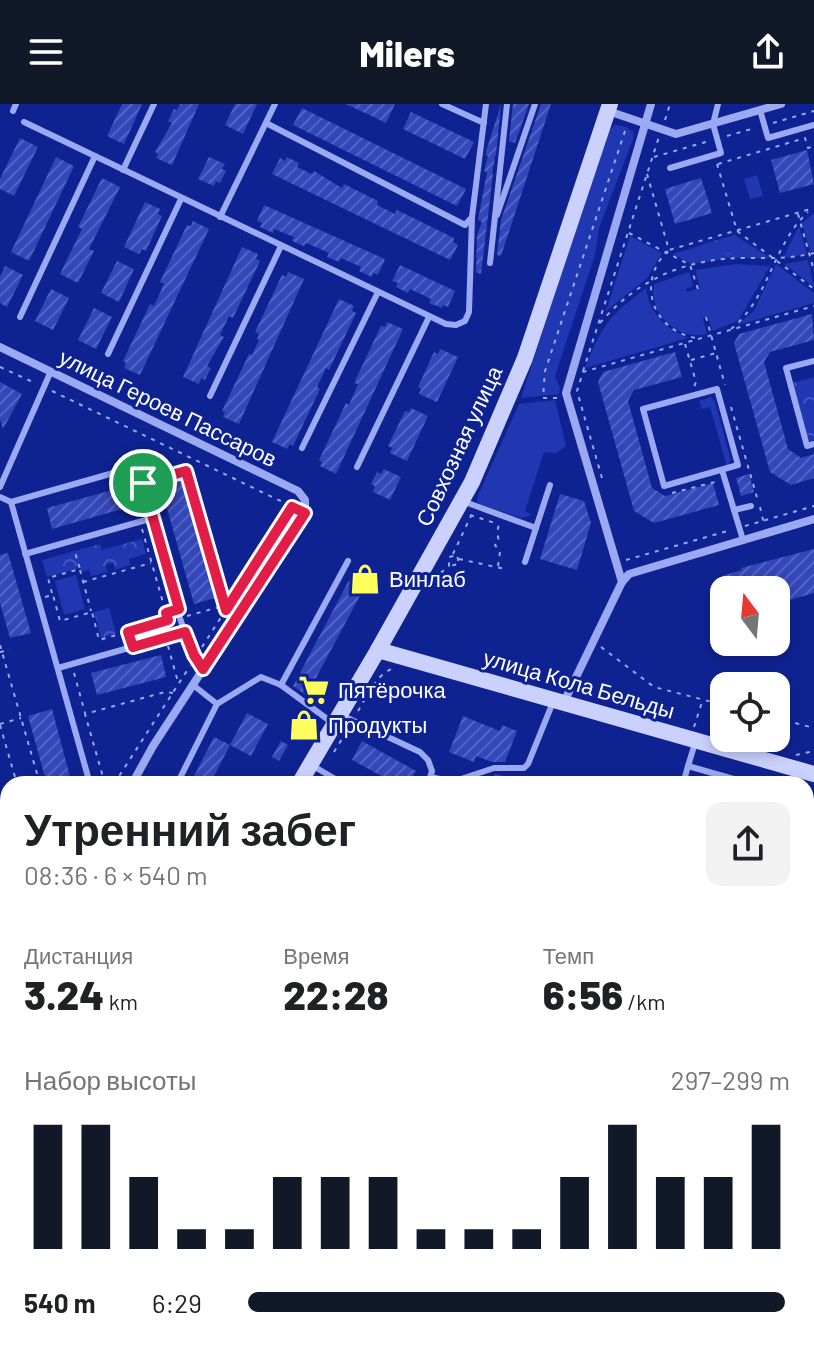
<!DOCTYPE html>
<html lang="ru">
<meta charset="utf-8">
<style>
body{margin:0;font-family:Barlow,sans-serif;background:#f2f2f2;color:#202124;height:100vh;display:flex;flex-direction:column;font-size:30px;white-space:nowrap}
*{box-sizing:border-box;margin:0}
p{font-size:26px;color:#757577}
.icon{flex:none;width:44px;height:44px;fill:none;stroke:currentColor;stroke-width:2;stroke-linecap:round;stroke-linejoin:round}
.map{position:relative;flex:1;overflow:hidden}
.panel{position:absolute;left:0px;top:672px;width:814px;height:572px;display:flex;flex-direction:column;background:#fff;border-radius:24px 24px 0 0;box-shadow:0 4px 12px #0003}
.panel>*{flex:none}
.needle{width:52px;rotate:344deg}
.buttons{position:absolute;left:710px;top:472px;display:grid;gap:16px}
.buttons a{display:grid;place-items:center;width:80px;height:80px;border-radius:16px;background:#fff;box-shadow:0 4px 12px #0003;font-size:40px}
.pin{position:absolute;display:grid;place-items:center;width:68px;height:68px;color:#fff;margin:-34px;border:4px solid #fff;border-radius:50%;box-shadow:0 2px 8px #0007}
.round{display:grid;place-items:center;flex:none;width:84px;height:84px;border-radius:16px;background:#f2f2f2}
.summary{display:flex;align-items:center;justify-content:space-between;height:136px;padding:0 24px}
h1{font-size:44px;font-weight:800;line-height:60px}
.stats{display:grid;grid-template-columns:repeat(3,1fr);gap:12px;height:136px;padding:8px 24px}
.stats div{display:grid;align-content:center}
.stats b{font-size:40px;font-weight:800}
.stats small{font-size:22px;font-weight:400}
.stats p{font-size:22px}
.chart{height:224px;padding:16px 24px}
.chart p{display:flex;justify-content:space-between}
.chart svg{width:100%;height:144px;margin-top:8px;stroke:#111827;stroke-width:6}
ul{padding:0 24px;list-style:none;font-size:26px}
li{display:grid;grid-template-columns:128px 96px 1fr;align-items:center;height:60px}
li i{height:20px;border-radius:10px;background:#111827}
header{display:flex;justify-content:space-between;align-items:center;height:104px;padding:0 24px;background:#111827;color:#fff;font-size:36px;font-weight:800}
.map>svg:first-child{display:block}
.green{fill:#2137b2}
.park{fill:url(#park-crowns)}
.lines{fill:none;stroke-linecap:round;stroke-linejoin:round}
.stream{stroke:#8c9ef7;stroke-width:3}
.building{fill:url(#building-hatch)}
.path{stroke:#9ba9f3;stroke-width:2;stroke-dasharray:4 6;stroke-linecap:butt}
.lane{stroke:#9ba9f3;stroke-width:6}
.street{stroke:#9ba9f3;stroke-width:8}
.secondary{stroke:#cad1fd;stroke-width:16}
.route-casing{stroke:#fff;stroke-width:16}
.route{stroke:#e11d48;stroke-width:10}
.labels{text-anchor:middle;stroke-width:6;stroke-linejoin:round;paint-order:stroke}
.street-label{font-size:22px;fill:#fff;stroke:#0f2292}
.poi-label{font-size:22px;fill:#fff;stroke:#0f2292;text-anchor:start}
</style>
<header><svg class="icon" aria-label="menu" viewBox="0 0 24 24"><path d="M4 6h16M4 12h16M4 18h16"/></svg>Milers<svg class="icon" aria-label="share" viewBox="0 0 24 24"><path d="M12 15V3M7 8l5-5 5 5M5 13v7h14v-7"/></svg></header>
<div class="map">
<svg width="814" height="1244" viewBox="0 0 814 1244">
<defs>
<pattern id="park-crowns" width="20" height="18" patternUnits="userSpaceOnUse" patternTransform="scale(2)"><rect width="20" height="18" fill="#2137b2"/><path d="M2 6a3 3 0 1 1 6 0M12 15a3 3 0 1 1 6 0" fill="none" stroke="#4255be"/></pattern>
<pattern id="building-hatch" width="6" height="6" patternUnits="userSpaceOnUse" patternTransform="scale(2)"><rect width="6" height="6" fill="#3447ba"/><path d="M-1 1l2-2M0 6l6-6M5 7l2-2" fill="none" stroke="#5263c4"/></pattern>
</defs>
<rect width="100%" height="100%" fill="#0f2292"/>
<g class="green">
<path d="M615 21C623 21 628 23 634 29L633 35 599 124 595 151 555 272 560 284 559 290 521 294 608 27Z"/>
<polygon points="814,109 814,147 810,148 802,119"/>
<polygon points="799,122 807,150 783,154"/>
<polygon points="735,131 770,154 729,154 691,160 673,150"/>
<polygon points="630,132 662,149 647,174 606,207"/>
<polygon points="808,156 814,183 784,160"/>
<path d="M736 160 770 162 738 217 712 227 708 213 703 214 707 230C678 237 648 210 654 180L689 168 693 182 686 185 687 188 700 184 695 166Z"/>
<polygon points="776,160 814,189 814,199 737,221 754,207"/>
<path d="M646 184C650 210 665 224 688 234L585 264C603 220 608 213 646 184Z"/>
<polygon points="711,293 715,298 731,356 727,363 710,303 702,305 699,297"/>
<polygon points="555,296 566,342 556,349 544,348 525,407 532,411 522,414 479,400 477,396 479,389 519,300"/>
<polygon points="76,471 85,505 64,511 55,477"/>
</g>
<g class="park">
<polygon points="757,71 763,92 750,95 744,75"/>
<polygon points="735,131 740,147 708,156 703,140"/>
<polygon points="814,273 814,336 809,338 792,279"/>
<polygon points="142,435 146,450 129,455 130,461 115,466 113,459 106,461 107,468 91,472 89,466 82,468 80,464 47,473 42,456 100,440 102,446"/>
<polygon points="109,504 116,530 101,534 94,508"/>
</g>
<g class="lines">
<g class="stream">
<polyline points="129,1236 182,1244"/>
<polyline points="353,1236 358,1244"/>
<polyline points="38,1244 46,1239 66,1236"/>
<polyline points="190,1244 199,1240 230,1243 245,1236"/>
</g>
</g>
<g class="building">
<polygon points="122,0 142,0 124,40 107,32"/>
<polygon points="180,0 199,0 172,61 156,54 158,50 155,48 172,19 168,17 174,5 177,6"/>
<polygon points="235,0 257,0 243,30 225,21"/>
<polygon points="346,0 395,0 386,19"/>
<polygon points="513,0 529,0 515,39 509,37"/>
<polygon points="541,0 551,0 501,152 497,151 501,116"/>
<polygon points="501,1 496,50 494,54 490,52 495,54 492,70 490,69 493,70 481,170 476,168 477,131 482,118 478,116 487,68 484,67 488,52 486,51 486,47"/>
<polygon points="302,4 466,85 457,102 293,21"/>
<polygon points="411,8 474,38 465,55 403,25"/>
<polygon points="20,34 38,43 14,92 0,85 0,75"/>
<polygon points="807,46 814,80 780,89 771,56"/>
<polygon points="56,53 74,62 29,157 11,148"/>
<polygon points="209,53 225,60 222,65 226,67 220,79 216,77 214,82 198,75"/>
<polygon points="287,53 299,59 297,63 312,70 314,67 342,84 344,80 378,97 377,101 395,110 397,106 454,134 453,138 458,141 450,156 272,70 280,54 285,57"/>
<polygon points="102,74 120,83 89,145 94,147 78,179 60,170 82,125 78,123"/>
<polygon points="701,74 712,109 675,120 665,85"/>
<polygon points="145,98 160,105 158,110 162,112 146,147 142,145 139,150 124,143"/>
<polygon points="264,101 385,155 378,171 373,169 372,173 359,167 361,163 341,154 339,158 327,153 329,149 306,139 304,142 292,137 294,133 274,125 273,129 260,123 262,119 257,117"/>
<polygon points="193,117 209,125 140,271 124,264 126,259 123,257 150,200 154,202 164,180 160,178 187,121 191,122"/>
<polygon points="242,143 258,150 256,155 260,157 233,214 229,212 220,231 224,233 207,262 211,264 205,276 201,274 199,280 183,273"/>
<polygon points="117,157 134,165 119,198 101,189"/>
<polygon points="400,161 455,187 448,203 443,201 442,204 429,199 431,195 410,185 408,189 396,183 398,179 392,177"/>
<polygon points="5,162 23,171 7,203 0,199 0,173"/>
<polygon points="288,168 304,175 239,320 223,313 225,308 222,307 249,250 252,251 259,236 257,235 259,230 255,228 282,171 286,173"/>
<polygon points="51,185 69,194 53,226 35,217"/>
<polygon points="339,195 354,202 352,207 356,209 329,266 326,264 317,283 320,285 293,342 290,340 287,345 272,338"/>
<polygon points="94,204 112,213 96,245 78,236"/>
<polygon points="812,210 814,236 770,248 764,258 788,345 801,354 814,350 814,374 791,381 770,368 734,239 739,230"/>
<polygon points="387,218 403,225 336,370 320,362 322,358 319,356 346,299 349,301 356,285 358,280 354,279 381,222 385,223"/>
<polygon points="440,245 458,253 437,298 419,290 421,285 418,283 434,248 438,250"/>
<polygon points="675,248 682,273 634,286 628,297 652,384 665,392 713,379 719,401 654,419 634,407 598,278 603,268"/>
<polygon points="0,278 22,290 3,325 0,315"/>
<polygon points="411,304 428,312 407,357 390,349 392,344 388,342 405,307 409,308"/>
<polygon points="384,365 401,373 390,396 373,388 375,382 371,380 377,368 381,370"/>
<polygon points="179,370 215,494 194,500 159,376"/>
<polygon points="749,370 754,388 741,392 736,374"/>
<polygon points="116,385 122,405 52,425 47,404"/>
<polygon points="560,390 584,397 591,419 577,466 540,455"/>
<polygon points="814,445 814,489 776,500 776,486 726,486 722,472 742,466 741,464"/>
<polygon points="8,449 31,529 10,534 0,499 0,451"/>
<polygon points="355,465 370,473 316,574 326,579 316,598 293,582"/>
<polygon points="161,551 166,573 97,591 91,569"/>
<polygon points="52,605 72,680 47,680 28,612"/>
<polygon points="247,609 268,620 251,652 230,641"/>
<polygon points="463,612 500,627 502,621 517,627 505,658 492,658 476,652 474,658 449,648"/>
<polygon points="214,633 230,641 210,680 190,680"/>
<polygon points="281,637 288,641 279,657 272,653"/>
<polygon points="362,637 416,667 408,680 396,680 352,656"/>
<polygon points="495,670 512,674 509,680 488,680"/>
<polygon points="8,804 8,857 0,872 0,831 4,825 0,807"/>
</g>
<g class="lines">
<g class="path">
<polyline points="665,16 670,0"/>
<polyline points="773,19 814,7"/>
<polyline points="727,32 755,24"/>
<polyline points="654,53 709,37"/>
<polyline points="717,60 737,127 814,185"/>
<polyline points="718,60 805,34 808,44 814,42"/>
<polyline points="647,70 669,146 814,104"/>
<polyline points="798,110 814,167"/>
<polyline points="629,129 690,161 698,185"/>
<path d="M668 147C635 178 653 228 697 234"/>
<polyline points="706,213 725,281"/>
<path d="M600 219C639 174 687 154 747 154 770 154 791 155 814 149"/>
<path d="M731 225C769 195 773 140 808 108"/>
<polyline points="685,240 696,278 694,283"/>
<polyline points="691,256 716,249"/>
<polyline points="0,263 35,279"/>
<polyline points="583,267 659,33"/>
<polyline points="52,287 295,404"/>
<polyline points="557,294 543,294 545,267 626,24"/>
<polyline points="731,303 758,397"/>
<polyline points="602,374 577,287 583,268 814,202"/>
<polyline points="152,376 186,367 227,511"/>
<polyline points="672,389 715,378"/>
<polyline points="760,403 764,420"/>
<polyline points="470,411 498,420"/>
<polyline points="745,422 814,402"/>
<polyline points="142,425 166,509"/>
<polyline points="453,450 471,412"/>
<polyline points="459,455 505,465"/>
<polyline points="626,456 731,426"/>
<polyline points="498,462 500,448 495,441 499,437 497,429 499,420"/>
<polyline points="80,466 91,507"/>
<polyline points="433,475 449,462 449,453 457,451 459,460 449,462"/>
<polyline points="83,478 151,459"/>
<polyline points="52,489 48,474 80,465 74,445"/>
<polyline points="45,493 53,491 60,517 92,508 99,536 128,528 130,534"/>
<polyline points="187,512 223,502"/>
<polyline points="129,527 168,516 166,509 171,507"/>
<polyline points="0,541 40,680"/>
<polyline points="168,542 178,578"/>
<polyline points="202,543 291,404"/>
<polyline points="601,543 654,583 724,601"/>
<polyline points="0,548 10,546"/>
<polyline points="74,569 85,609"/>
<path d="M358 607C368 591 376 570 394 564"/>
<polyline points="776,614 814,624"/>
<polyline points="0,620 21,614"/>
<polyline points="0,621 17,680"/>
<polyline points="694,623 703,595"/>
<polyline points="334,648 345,630"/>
<polyline points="796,651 814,647"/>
<polyline points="105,680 85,610 165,588 173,589"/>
<polyline points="114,680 190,562"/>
<polyline points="806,693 814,700"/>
<polyline points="8,713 2,714 8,735"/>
<polyline points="0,738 7,736"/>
<polyline points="0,794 8,792"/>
</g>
<g class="lane">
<polyline points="442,0 484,19"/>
<polyline points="760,6 768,34 814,21"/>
<polyline points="13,7 16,0"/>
<polyline points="24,18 446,220 456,221 465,217 469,208 472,113"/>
<polyline points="266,19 465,121 472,113 486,0"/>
<polyline points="670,64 721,49 713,20 718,0"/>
<polyline points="123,66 154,0"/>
<polyline points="497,111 535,0"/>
<polyline points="220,113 275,0"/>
<polyline points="490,159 507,0"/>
<polyline points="20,213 95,52"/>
<polyline points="108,250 181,95"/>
<polyline points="814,257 786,264 807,342 814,340"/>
<polygon points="717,285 738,361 664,382 643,305"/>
<polyline points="210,292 281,142"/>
<polyline points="302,344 378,188"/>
<polyline points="357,363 429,213"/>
<polyline points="722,366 743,436"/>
<polyline points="0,383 51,267"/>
<polyline points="0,393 11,398 138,362 153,414"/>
<polyline points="11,398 90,680"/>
<polyline points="465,398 536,424 550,381"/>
<polyline points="734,406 751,402"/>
<path d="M25 450 153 414C166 459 177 526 203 565"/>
<polyline points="525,458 536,424"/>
<polyline points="58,564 185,528"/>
<polyline points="193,581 217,600"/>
<polyline points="281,581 348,457"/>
<polyline points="341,611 420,648 428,656 432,667 428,680"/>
<polyline points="313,662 344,680"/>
<polyline points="688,662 695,639"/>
<polyline points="431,673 452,678 494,664 524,664 528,660 553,598"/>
<polyline points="177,680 217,600 261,573 281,581 334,620"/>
<polyline points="683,680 688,662 751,680"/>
<polyline points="806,848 814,853"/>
<polyline points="0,1050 8,1098"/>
<polyline points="621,1236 622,1244"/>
<polyline points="374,1244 374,1236"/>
<polyline points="477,1244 477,1236"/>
</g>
<g class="street">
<polyline points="608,7 676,30 781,0"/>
<polyline points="0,243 298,387 305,396 305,409 153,642 132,680"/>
<polyline points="622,478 566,289 651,0"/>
<polyline points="564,598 622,478 629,470 814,415"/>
<polyline points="0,920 8,909"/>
<polyline points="0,1002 8,1004"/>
</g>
<g class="secondary">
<polyline points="378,546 814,670"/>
<polyline points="299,680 378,546 472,378 525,254 610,0"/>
<polyline points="78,1244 80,1236"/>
</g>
</g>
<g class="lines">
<g class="route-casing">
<polygon id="route" points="186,367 226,506 292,403 305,409 203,565 194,551 185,528 133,543 128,528 168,516 166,509 179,505 143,379"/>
</g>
<use href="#route" class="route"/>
</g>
<defs>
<g id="shop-bare" transform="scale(2.4)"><path d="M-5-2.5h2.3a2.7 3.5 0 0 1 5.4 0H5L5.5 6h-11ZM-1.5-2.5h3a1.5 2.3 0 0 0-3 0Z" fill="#feff5d" stroke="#0f2292" stroke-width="2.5" paint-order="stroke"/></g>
<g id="supermarket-bare" transform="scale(2.4)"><path d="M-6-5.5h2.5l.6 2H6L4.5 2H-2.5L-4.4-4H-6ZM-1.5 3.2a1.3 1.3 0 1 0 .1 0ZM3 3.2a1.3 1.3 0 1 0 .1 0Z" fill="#feff5d" stroke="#0f2292" stroke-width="2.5" paint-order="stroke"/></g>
</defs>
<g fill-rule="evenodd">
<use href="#shop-bare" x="365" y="475"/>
<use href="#supermarket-bare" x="314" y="586"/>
<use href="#shop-bare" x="304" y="621"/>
</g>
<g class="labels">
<g class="street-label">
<text transform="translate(168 304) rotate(26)" y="8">улица Героев Пассаров</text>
<text transform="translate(459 342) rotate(-65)" y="8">Совхозная улица</text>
<text transform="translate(579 580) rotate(16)" y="8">улица Кола Бельды</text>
</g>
<g class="poi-label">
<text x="389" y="483">Винлаб</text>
<text x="338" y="594">Пятёрочка</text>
<text x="328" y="629">Продукты</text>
</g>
</g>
</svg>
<div class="buttons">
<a><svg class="needle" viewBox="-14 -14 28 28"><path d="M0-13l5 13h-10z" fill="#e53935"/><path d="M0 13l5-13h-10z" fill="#757577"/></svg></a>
<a><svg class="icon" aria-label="locate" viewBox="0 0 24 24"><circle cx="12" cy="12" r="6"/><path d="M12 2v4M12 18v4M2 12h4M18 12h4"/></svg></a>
</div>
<div class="pin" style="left:143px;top:379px;background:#1e9e55"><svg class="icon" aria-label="arrive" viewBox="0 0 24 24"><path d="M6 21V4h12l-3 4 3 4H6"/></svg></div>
<section class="panel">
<div class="summary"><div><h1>Утренний забег</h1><p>08:36 · 6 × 540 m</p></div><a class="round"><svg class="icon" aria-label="share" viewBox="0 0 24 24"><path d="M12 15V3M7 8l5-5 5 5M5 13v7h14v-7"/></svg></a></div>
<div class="stats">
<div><p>Дистанция</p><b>3.24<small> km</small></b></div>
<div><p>Время</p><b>22:28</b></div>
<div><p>Темп</p><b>6:56<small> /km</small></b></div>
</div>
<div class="chart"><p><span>Набор высоты</span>297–299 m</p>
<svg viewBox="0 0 160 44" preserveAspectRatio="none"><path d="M5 44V6M15 44V6M25 44V22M35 44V38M45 44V38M55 44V22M65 44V22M75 44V22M85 44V38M95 44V38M105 44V38M115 44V22M125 44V6M135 44V22M145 44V22M155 44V6"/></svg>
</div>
<ul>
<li><b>540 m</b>6:29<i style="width:99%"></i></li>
</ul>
</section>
</div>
